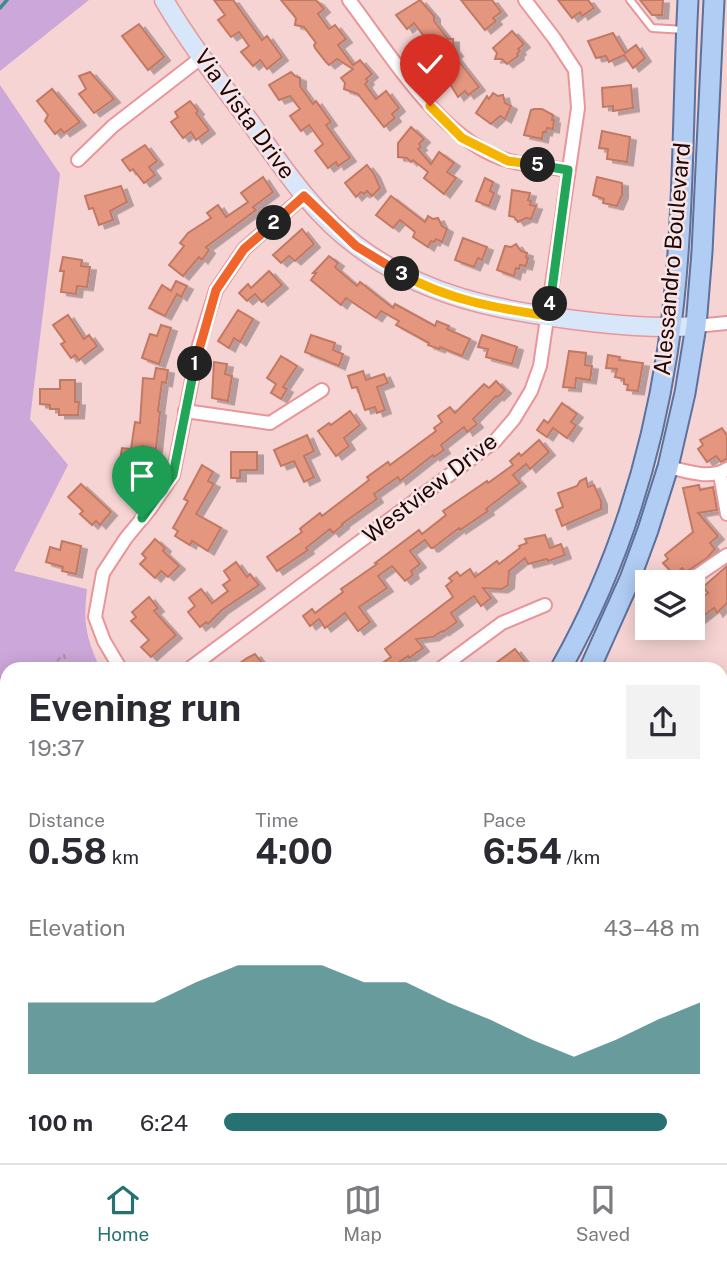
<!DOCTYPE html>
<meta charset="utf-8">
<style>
body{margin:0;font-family:"Public Sans",sans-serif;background:#f2f2f3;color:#2b2b33;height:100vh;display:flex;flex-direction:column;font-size:26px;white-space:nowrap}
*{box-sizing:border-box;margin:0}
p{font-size:23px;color:#7c7c81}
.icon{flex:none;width:38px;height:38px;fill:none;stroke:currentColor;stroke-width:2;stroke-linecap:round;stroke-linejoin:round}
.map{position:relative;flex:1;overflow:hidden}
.panel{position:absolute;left:0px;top:662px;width:728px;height:502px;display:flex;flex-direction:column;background:#fff;border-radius:21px 21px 0 0;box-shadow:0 4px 18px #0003}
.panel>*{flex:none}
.buttons{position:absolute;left:635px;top:570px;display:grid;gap:14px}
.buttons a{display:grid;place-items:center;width:70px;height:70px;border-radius:0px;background:#fff;box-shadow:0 4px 18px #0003;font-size:35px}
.pin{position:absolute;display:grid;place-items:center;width:60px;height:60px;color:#fff;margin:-72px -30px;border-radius:50% 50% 50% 0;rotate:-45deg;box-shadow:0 0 7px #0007}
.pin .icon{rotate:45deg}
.km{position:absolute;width:35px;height:35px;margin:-18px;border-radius:50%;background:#222;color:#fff;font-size:19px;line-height:35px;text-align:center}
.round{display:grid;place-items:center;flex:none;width:74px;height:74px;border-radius:0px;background:#f2f2f3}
.head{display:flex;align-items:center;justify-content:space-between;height:119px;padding:0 28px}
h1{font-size:38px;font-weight:700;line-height:52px}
.stats{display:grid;grid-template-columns:repeat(3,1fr);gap:10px;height:119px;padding:7px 28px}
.stats div{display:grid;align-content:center}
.stats b{font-size:35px;font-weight:700}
.stats small{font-size:19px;font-weight:400}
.stats p{font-size:19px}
.chart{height:196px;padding:14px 28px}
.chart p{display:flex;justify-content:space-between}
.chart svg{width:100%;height:126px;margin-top:7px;fill:#277173;opacity:.7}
ul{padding:0 28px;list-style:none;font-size:23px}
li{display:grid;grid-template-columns:112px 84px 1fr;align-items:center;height:52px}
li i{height:18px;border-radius:9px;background:#277173}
.dock{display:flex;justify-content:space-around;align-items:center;height:98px;border-top:2px solid #e1e1e2;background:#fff;font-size:19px;color:#7c7c81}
.dock a{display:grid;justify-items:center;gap:4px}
.dock .on{color:#277173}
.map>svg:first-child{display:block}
.park{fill:#cca7d9}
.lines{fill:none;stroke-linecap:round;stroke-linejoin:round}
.stream{stroke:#41898b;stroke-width:3.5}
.building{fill:#e5967f;stroke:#c27963;stroke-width:2;filter:url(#shadow)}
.lane-casing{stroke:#e8969a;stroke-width:10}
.street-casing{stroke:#e8969a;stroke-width:16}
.secondary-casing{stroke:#e8969a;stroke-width:21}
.primary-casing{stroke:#5c719c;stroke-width:23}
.path{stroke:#b19091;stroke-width:2;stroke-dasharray:5 5;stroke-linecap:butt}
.lane{stroke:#fff;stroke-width:6}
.street{stroke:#fff;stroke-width:12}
.secondary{stroke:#d8e6f9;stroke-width:18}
.primary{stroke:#b1cdf4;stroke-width:19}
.split-1-casing{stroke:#fff;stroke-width:14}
.split-2-casing{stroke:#fff;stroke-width:14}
.split-3-casing{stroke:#fff;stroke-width:14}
.split-4-casing{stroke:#fff;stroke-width:14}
.split-5-casing{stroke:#fff;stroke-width:14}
.split-6-casing{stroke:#fff;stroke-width:14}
.split-1{stroke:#22a559;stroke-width:9}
.split-2{stroke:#f0652b;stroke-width:9}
.split-3{stroke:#f0652b;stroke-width:9}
.split-4{stroke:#f5b400;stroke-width:9}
.split-5{stroke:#22a559;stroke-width:9}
.split-6{stroke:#f5b400;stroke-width:9}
.labels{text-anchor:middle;stroke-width:5;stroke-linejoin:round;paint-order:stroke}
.street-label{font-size:23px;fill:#200507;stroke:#f8e6e6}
</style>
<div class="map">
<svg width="727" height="1163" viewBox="0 0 727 1163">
<defs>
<filter id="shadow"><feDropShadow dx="6" dy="3.5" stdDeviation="0" flood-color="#0004"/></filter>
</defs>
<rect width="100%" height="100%" fill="#f7d4d4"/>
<g class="park">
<polygon points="0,0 89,0 0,71"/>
<path d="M0 85 60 174 30 419 68 465 14 571 87 589C83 624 86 637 100 668H7V802L0 807Z"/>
</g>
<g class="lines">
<polyline class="stream" points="0,8 7,0"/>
</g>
<g class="building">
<polygon points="214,0 233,0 262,40 267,36 282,57 267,69 260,60 253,66 241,52 249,46 239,32 231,37 218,20 225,15"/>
<polygon points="281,0 315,0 318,2 324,9 318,14 329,29 335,25 346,39 338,45 353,65 360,60 372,74 366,79 368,81 365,84 376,99 386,91 399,108 392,114 395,118 384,127 358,94 344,89 345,83 341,78 353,69 337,59 329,65 326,62 315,48 314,45 316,43 304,27 295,25 296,18"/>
<polygon points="420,0 434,16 434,21 448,39 453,39 453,48 457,53 454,55 479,87 468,95 465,91 458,97 447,79 455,73 443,57 439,60 438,58 431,63 422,47 428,42 414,23 407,29 396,15"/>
<polygon points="461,0 492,0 501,12 493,18 496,21 485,30"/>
<polygon points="558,0 588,0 594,8 582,16 580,12 572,18"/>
<polygon points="640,0 663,0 662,15 652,15"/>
<polygon points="139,24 164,57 148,70 122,36"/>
<polygon points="512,31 524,44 518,49 520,51 517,54 518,56 507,64 502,59 495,59 497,53 493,48"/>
<polygon points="613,33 625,53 636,45 645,58 633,68 624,55 609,62 606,56 596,58 588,41"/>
<polygon points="90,72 114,99 94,113 79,94 86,89 79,76"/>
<polygon points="291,72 295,76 300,78 300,86 313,104 316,101 331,122 326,125 350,158 338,166 336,162 328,168 315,151 323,144 309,125 301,131 290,116 300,109 290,96 279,100 269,85"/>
<polygon points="631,85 633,108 613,111 613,106 603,107 602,88"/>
<polygon points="52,89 80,122 64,133 61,129 55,134 45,121 48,115 37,101"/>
<polygon points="493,93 498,96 503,95 505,103 511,106 505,119 500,116 491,124 476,113 487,96 489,99"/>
<polygon points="190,101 198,111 196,113 209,130 196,140 191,132 183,138 171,122 178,117 175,112"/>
<polygon points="534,109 542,109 553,115 552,120 554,120 553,129 547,128 546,132 543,132 542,139 524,135 531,110"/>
<polygon points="411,127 424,139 419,144 421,147 418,149 431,164 439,152 454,163 447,172 456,178 444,194 424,178 428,172 413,160 411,162 407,158 398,157 398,143"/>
<polygon points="602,131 630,137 627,162 607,159 608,149 599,148"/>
<polygon points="145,145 157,161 149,167 155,175 144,183 133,169 130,171 122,160"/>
<polygon points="367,165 374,174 380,188 372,196 367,191 364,194 361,192 356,197 345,183"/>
<polygon points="263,177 273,192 253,207 256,210 206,247 209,250 202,260 199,257 183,276 169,265 184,246 180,243 188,233 211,218 207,213 218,205 226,217 248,202 241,193"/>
<polygon points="597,177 622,183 622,195 617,206 603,203 604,199 593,195"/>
<polygon points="485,178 493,182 490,191 494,193 489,206 476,201"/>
<polygon points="121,186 127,202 110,211 113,220 99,225 93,208 89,209 85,196"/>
<polygon points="512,190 530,193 528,200 531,201 530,205 536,206 531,219 526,218 518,222 514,217 509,216"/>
<polygon points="391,196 425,222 428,216 433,219 438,218 442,226 447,229 442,242 436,239 434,242 431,241 428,247 413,237 415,232 400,220 393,228 376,215"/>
<polygon points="302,229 314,244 295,261 289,256 281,263 273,255"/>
<polygon points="463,238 487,247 482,260 478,258 474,267 455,260"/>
<polygon points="516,244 521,251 527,253 526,257 528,258 526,266 520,265 519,269 516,268 514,276 497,270 505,246 511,247"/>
<polygon points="329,256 338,263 335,267 357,286 360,282 393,308 395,304 435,326 437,321 449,326 447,329 470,339 462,356 440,347 439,349 428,345 429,343 396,325 399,321 381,311 376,318 346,298 341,305 311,280 316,273 313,273"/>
<polygon points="63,257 82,260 81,266 90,267 87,287 77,286 76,294 61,292 64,271 60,271"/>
<polygon points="269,271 282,285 262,302 255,294 247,301 239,293 248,284 251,288"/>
<polygon points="176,281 187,286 181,297 177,294 165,316 149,308 162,285 171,291"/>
<polygon points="238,310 253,319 240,342 234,338 229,348 218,341"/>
<polygon points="68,315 84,339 89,335 97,346 79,360 75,355 71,358 61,344 65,342 53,325"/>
<polygon points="161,325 171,328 159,364 142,358 150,334 157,336"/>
<polygon points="311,335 335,343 333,350 343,354 339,366 305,352"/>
<polygon points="482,335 517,347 512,364 486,357 488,349 478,347"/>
<polygon points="569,351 586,353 585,365 592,366 590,380 576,378 575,388 563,387"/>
<polygon points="608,355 620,357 619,360 643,363 638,391 627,390 628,385 624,384 624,379 615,377 617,369 606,368"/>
<polygon points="281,356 297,366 283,387 287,389 281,399 271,393 276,384 267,378"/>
<polygon points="214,362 227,364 225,374 232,376 228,401 212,398"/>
<polygon points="156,368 168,370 166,383 162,382 158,411 160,412 156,449 142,446 137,475 140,476 138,488 127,485 128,482 124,482 125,474 118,473 122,448 131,449 135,422 140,423 143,378 154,379"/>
<polygon points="363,371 366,380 384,374 388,383 377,387 385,410 377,413 375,407 365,410 357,387 352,388 348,376"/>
<polygon points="60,380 75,380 75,402 79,402 78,415 59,415 59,409 50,409 50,405 40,404 40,389 60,389"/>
<polygon points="496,381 505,390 498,397 496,396 473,419 477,424 467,432 464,427 441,445 444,450 434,457 433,455 400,481 398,477 374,494 377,499 342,524 343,525 333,533 330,529 306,548 308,550 277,571 267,557 302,532 300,529 302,527 320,513 322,516 369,480 367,477 388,462 390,465 436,431 434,428 442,422 438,416 450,407 455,413 484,384 489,388"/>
<polygon points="562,403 577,414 571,422 576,425 567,438 553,428 547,437 537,430 544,420 548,423"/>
<polygon points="350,411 360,425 344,438 349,446 336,456 318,431 329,423 331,425"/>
<polygon points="722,428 727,436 727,458 721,462 716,456 707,462 698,449 703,445 700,440"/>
<polygon points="307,435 314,451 304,456 314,477 304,482 294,461 281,466 274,450"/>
<polygon points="539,440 549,452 530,469 526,464 513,475 520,483 486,509 488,511 460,530 459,528 433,548 431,548 425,540 410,551 420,564 411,571 413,575 405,581 392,566 378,576 387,588 359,607 370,622 358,631 345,613 325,628 319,619 310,626 303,616 312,609 315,613 343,592 341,589 377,564 375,563 419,530 422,534 446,515 443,511 487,481 488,483 513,465 510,461 519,453 521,456"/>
<polygon points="231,452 257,452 257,470 240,470 240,478 231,478"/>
<polygon points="202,465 213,472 208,481 214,484 196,514 221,528 208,551 192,541 190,545 175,536 178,531 173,528 188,501 184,499"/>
<polygon points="586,478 588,487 594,485 601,501 601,509 562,526 556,510 563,507 558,493 577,486 580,481"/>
<polygon points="81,484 111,512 100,525 96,521 92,525 80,514 83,511 68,497"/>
<polygon points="699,485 700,490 713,487 717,510 698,513 718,536 710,543 715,549 707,558 686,572 682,568 674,575 663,563 668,559 665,555 693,532 683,488"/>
<polygon points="545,535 550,548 561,544 565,555 548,561 547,559 528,564 525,558 509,571 508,585 502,589 483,588 491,598 481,606 474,596 451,613 457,622 443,632 442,631 433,637 416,639 423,648 409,658 408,656 398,663 381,664 391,657 385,649 453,597 446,586 452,581 449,578 457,572 460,576 470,569 475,577 497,561 499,564 520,548 519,546 527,543 525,539"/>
<polygon points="155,539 165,548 163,551 179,566 168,577 161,571 155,578 140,564 146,558 142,554"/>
<polygon points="62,541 81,546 76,574 62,571 63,567 46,562 50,547 60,550"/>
<polygon points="236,562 247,577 250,574 259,585 222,610 208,624 206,622 200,627 188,612 195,606 189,598 201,589 212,603 228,591 223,585 230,580 224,571"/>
<polygon points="727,566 727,603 717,613 714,608 693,624 693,610 704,606 699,599 708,593 703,587"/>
<polygon points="149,597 158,608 154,611 176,635 151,657 141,647 149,640 131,621 136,617 132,612"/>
<polygon points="515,649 530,668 489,668"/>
<polygon points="255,654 266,668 233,668 247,658"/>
</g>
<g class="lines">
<g class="lane-casing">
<polyline id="lane" points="630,0 652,28 685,30"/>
</g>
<g class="street-casing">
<g id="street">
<path d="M349 0C389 52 443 144 510 161 528 166 549 167 568 170"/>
<polyline points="78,160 113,126 202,57"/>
<polyline points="696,326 727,323"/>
<polyline points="185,411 270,423 322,390"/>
<path d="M668 467C687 471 709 480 727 469"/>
<polyline points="720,474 727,514"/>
<polyline points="686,583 727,555"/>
<polyline points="120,668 104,641 95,617 103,573 126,538 150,509 173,475 199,345 216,290 244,249 304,196"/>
<polyline points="190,668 495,441 514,419 531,391 540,366 578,108 575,70 554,38 525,0"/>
<polyline points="441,668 502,623 545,605"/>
<polyline points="722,719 727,723"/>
<polyline points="0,815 7,808"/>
<polyline points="721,973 727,981"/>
<polyline points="0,1034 7,1039"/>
<polyline points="0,1070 7,1062"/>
<polyline points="721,1094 727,1087"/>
<polyline points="181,1157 191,1163"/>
<polyline points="452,1157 461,1163"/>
<polyline points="122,1163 126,1157"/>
<polyline points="365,1163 369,1157"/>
<polyline points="642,1163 651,1157"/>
</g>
</g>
<g class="secondary-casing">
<path id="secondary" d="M164 0C189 43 220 82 250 122 282 166 312 213 357 246 422 295 495 310 575 320 615 325 655 329 696 326"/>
</g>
<g class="primary-casing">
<g id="primary">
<path d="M561 668C615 572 650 463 667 354 685 238 682 117 688 0"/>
<polyline points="590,668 630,579 648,530 668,467 685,393 696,326 702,252 714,0"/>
<polyline points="233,1163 237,1157"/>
<polyline points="260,1163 264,1157"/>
</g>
</g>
<g class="path">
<polyline points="50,668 64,654 66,668"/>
<polyline points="0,677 7,685"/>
</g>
<use href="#lane" class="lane"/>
<use href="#street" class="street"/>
<use href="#secondary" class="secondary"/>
<use href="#primary" class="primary"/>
</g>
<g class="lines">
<g class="split-1-casing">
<polyline id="split-1" points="142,518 173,475 195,364"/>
</g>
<g class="split-2-casing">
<polyline id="split-2" points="195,364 216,290 244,249 274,223"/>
</g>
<g class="split-3-casing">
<polyline id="split-3" points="274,223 304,196 356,246 402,274"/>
</g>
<g class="split-4-casing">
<path id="split-4" d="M402 274C447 300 497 308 548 316L550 304"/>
</g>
<g class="split-5-casing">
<polyline id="split-5" points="538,165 568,170 550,304"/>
</g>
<g class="split-6-casing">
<polyline id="split-6" points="430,106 462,138 508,161 538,165"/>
</g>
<use href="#split-1" class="split-1"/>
<use href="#split-2" class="split-2"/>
<use href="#split-3" class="split-3"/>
<use href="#split-4" class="split-4"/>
<use href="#split-5" class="split-5"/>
<use href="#split-6" class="split-6"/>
</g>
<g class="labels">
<g class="street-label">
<text transform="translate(245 114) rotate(54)" y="8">Via Vista Drive</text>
<text transform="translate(672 259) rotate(-85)" y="8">Alessandro Boulevard</text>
<text transform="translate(430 488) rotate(-38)" y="8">Westview Drive</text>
</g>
</g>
</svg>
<div class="buttons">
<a><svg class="icon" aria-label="layers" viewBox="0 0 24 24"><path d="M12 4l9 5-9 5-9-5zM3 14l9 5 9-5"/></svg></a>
</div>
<div class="pin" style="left:142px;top:518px;background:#1e9e55"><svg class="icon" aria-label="arrive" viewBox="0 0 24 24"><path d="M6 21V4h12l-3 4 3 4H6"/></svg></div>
<div class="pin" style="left:430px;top:106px;background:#d93025"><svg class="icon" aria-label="check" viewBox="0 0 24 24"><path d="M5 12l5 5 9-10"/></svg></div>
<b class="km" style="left:195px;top:364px">1</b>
<b class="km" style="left:274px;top:223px">2</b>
<b class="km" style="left:402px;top:274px">3</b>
<b class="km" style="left:550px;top:304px">4</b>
<b class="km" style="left:538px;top:165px">5</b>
<section class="panel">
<div class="head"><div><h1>Evening run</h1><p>19:37</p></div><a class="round"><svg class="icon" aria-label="share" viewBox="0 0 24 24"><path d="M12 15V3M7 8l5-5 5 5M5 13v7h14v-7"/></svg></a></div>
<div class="stats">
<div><p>Distance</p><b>0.58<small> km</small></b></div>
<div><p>Time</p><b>4:00</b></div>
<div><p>Pace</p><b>6:54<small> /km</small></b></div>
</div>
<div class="chart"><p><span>Elevation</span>43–48 m</p>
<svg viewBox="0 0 160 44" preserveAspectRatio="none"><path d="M0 44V19L10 19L20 19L30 19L40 12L50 6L60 6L70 6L80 12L90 12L100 19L110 25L120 32L130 38L140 32L150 25L160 19V44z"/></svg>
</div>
<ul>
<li><b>100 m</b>6:24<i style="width:93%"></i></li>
</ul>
</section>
</div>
<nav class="dock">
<a class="on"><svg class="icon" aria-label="home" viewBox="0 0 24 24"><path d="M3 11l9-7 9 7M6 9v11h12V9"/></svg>Home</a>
<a><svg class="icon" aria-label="map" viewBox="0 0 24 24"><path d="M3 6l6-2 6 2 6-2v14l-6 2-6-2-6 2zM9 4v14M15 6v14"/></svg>Map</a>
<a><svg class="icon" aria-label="saved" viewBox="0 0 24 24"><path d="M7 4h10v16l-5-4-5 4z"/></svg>Saved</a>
</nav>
